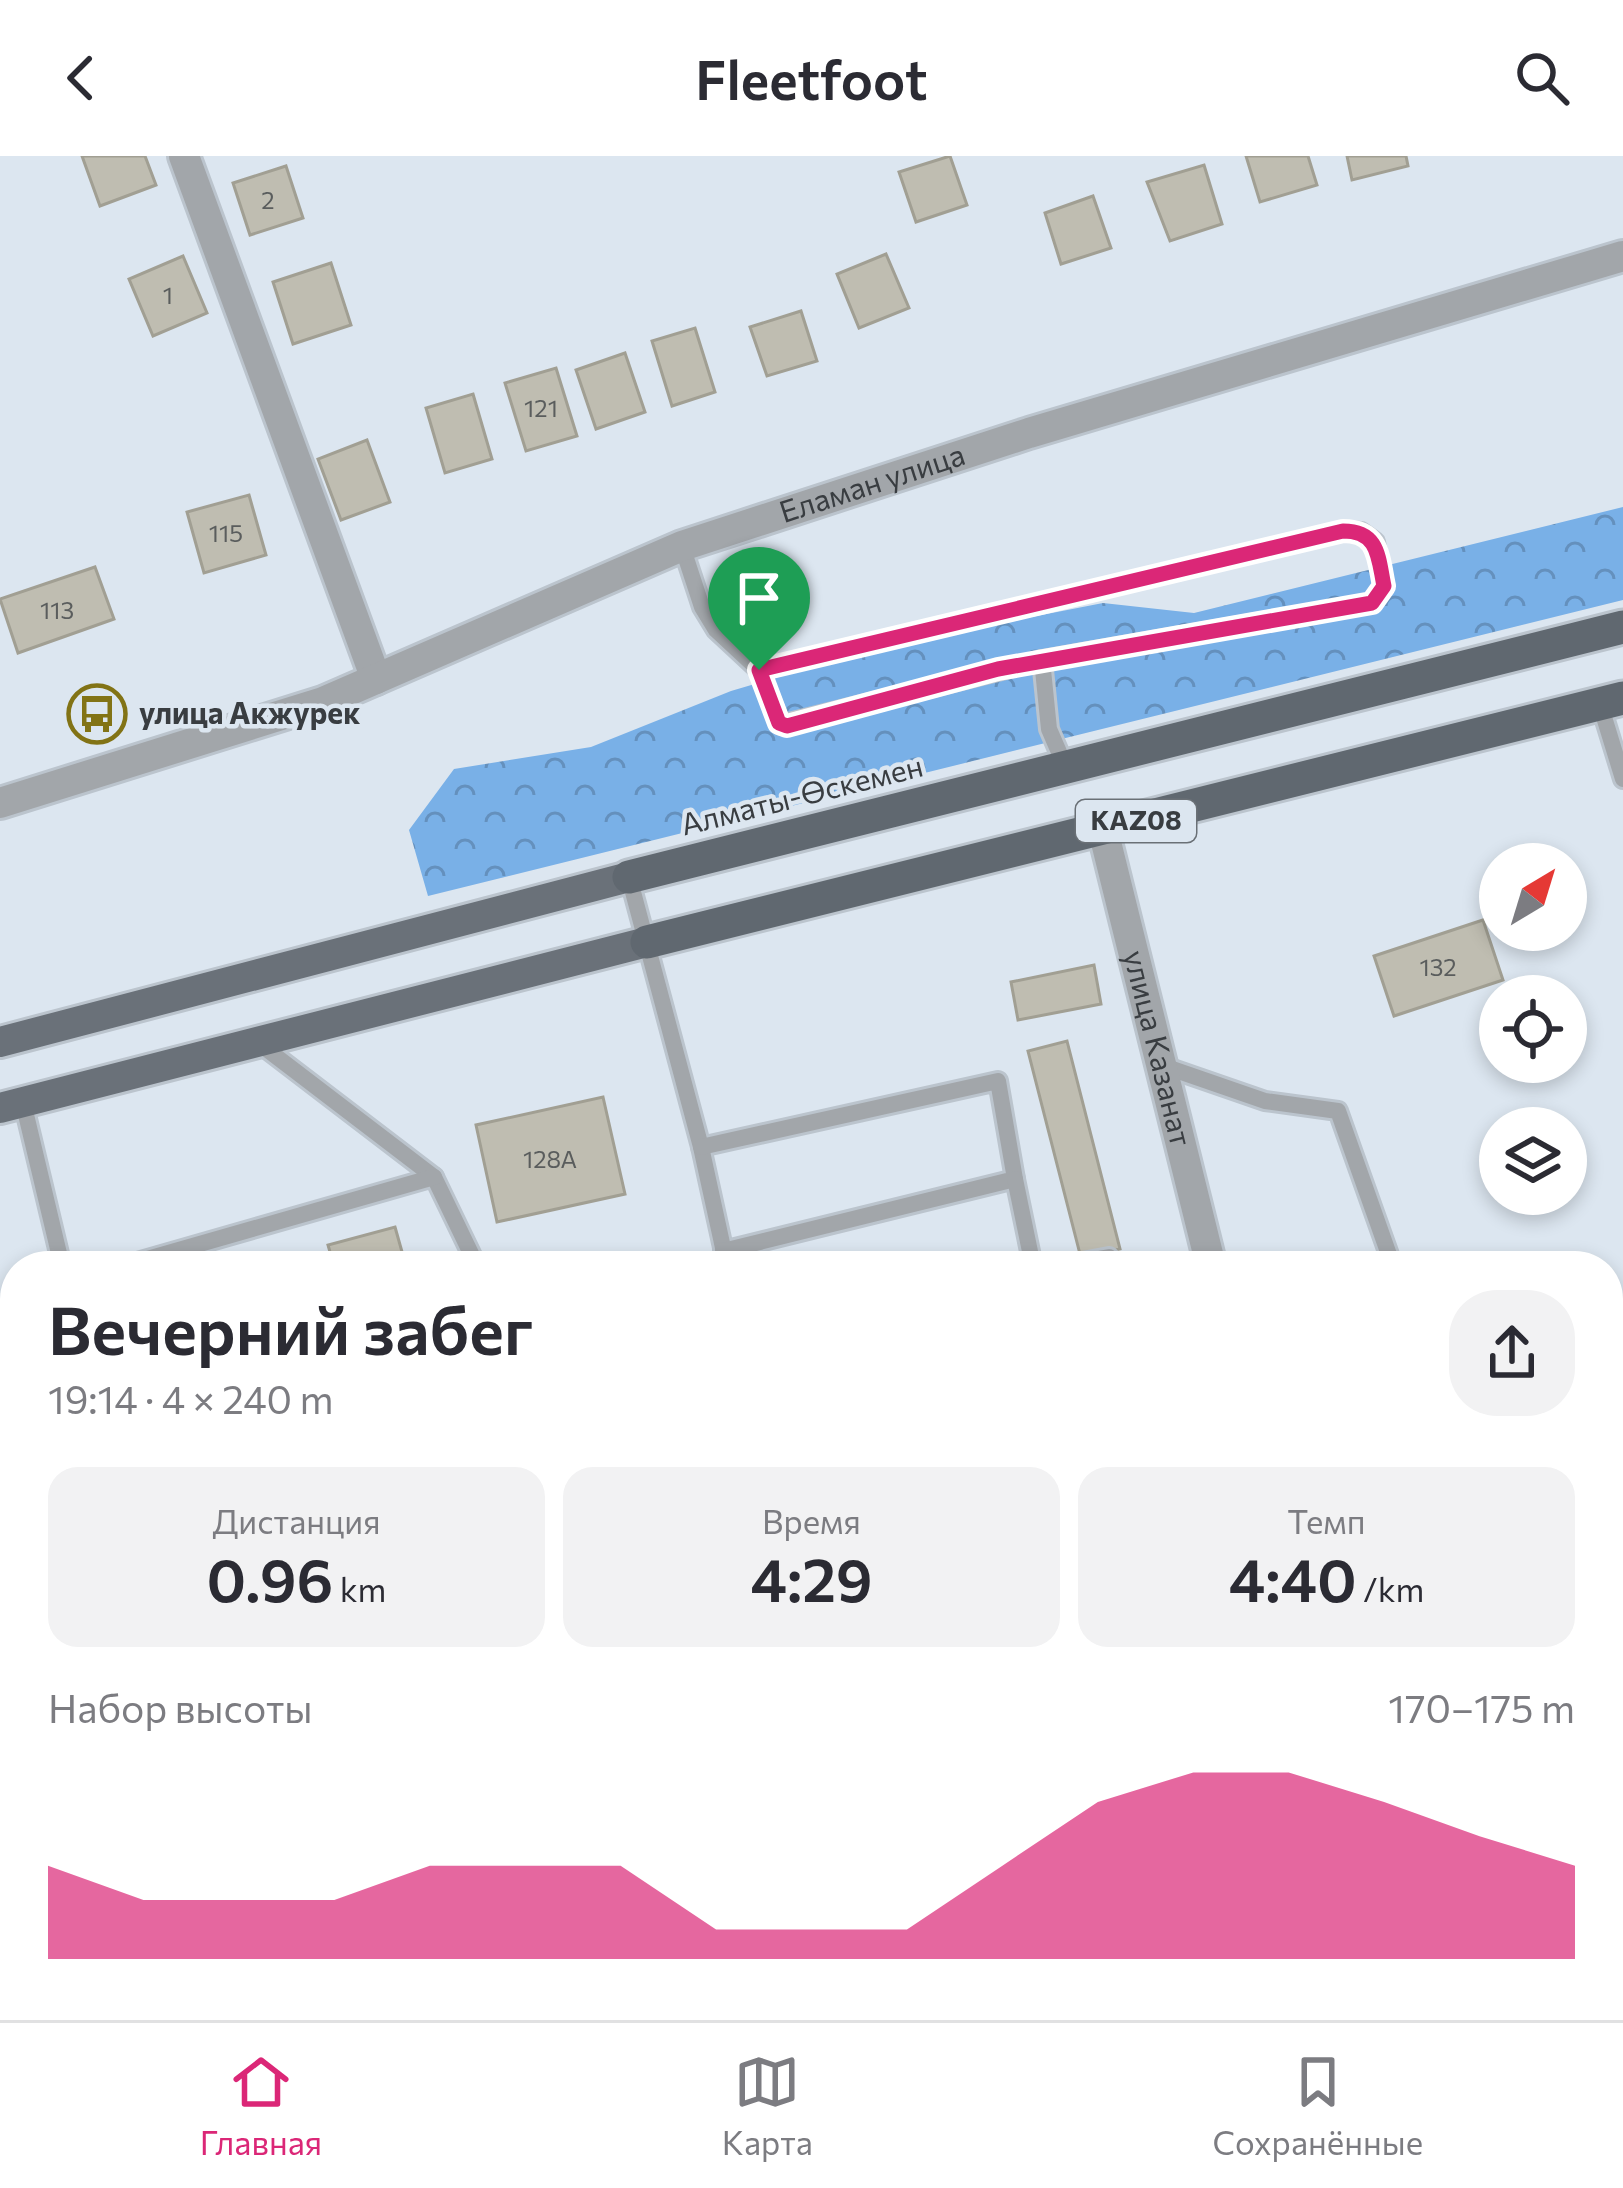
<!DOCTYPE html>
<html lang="ru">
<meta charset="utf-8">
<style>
body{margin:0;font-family:Commissioner,sans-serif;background:#f2f2f3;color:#2b2b33;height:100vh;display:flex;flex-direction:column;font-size:45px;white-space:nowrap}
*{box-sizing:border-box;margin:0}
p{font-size:39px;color:#7c7c81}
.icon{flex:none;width:66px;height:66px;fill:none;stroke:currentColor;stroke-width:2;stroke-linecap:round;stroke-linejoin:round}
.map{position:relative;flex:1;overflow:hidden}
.sheet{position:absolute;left:0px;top:1095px;width:1623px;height:771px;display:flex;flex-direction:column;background:#fff;border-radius:48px 48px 0 0;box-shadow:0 6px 18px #0003}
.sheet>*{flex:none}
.needle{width:78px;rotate:38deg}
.tools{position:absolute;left:1479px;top:687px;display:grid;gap:24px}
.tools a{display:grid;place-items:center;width:108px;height:108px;border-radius:50%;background:#fff;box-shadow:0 6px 18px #0003;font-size:60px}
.pin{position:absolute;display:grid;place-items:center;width:102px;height:102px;color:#fff;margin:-123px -51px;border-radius:50% 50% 50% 0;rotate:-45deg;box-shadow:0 0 12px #0007}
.pin .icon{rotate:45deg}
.round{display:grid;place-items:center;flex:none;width:126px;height:126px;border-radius:48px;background:#f2f2f3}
.overview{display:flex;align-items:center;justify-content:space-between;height:204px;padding:0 48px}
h1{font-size:66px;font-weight:600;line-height:90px}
.stats{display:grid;grid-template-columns:repeat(3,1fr);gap:18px;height:204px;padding:12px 48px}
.stats div{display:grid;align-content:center;border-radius:30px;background:#f2f2f3;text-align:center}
.stats b{font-size:60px;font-weight:600}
.stats small{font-size:33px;font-weight:400}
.stats p{font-size:33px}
.chart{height:336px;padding:24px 48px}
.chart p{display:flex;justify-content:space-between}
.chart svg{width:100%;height:216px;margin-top:12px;fill:#db2777;opacity:.7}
header{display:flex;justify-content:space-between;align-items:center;height:156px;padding:0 48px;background:#fff;font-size:54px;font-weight:600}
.tab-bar{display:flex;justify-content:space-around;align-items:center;height:168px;border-top:3px solid #e1e1e2;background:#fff;font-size:33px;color:#7c7c81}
.tab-bar a{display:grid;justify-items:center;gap:6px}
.tab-bar .current{color:#db2777}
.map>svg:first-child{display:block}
.forest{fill:url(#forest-crowns)}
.building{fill:#bfbdb1;stroke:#a19f93;stroke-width:3}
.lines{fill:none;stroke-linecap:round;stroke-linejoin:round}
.service-casing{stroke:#bbc4cd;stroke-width:22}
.minor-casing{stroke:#bbc4cd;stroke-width:36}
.primary-casing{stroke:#bbc4cd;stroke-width:36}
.trunk-casing{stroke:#bbc4cd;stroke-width:39}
.service{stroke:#a2a6aa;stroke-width:16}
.minor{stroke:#a2a6aa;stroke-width:30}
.primary{stroke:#6a7179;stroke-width:30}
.trunk{stroke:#606870;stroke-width:33}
.route-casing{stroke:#fff;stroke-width:24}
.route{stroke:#db2777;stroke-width:15}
.labels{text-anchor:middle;stroke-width:9;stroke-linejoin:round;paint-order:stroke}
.number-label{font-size:24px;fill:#5a5d5d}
.shield{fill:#dce6f0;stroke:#6a7076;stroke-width:3}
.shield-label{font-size:27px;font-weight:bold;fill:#393d41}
.street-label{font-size:30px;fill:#393d41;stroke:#dce6f0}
.poi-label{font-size:30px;font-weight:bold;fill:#393d41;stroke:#dce6f0;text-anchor:start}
</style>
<header><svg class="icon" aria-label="back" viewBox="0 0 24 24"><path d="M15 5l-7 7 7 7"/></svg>Fleetfoot<svg class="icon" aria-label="search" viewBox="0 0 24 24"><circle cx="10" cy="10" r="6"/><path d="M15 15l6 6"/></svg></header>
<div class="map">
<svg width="1623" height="1864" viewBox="0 0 1623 1864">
<defs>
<pattern id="forest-crowns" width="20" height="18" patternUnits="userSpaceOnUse" patternTransform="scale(3)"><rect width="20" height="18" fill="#79b0e7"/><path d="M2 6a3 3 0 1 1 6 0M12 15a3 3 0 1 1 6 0" fill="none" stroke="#6490bd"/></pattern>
</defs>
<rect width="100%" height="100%" fill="#dce6f0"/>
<polygon class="forest" points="1623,351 1623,444 428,740 409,674 454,613 591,591 731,535 883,490 1103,447 1194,457"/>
<g class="building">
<polygon points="82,0 145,0 156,29 100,50"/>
<polygon points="950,0 967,49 916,66 899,16"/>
<polygon points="1246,0 1308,0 1317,29 1260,46"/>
<polygon points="1347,0 1406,0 1408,10 1352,24"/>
<polygon points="1204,9 1222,68 1170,85 1147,26"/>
<polygon points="286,10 303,62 250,79 233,27"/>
<polygon points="1093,40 1111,92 1061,108 1045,57"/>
<polygon points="886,98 909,152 859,172 837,118"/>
<polygon points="183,100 207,157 153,180 129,123"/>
<polygon points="331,107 351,169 293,188 273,126"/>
<polygon points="801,155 817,205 767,220 750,171"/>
<polygon points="695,172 715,236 672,250 652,185"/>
<polygon points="625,197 645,256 596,273 576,214"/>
<polygon points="556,212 577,280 526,295 505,227"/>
<polygon points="473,238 492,303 445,317 426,252"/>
<polygon points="367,284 390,346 341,364 318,303"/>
<polygon points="249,339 266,399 204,417 187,356"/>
<polygon points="95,411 114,463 18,497 0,443"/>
<polygon points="1483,764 1503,824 1394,860 1374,800"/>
<polygon points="1094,809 1101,848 1018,864 1011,826"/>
<polygon points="1067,885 1120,1093 1081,1102 1028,895"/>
<polygon points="603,941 625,1038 497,1066 476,969"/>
<polygon points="395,1071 406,1110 334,1110 328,1089"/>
<polygon points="1608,1183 1623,1231 1623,1243 1608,1248"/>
<polygon points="0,1268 15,1317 15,1580 0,1584"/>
<polygon points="1623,1524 1623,1769 1608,1776 1608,1530"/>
<polygon points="710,1851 1179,1851 1126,1864 713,1864"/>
</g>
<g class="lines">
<g class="service-casing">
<g id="service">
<polyline points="682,390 702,451 716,474 759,514 781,569 1042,504 1049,573 1065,610"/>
<polyline points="759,514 1344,375 1361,376 1375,386 1384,430 1372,447 1042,504"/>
<polyline points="1600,548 1623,623"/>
<polyline points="629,721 701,991 727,1110"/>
<polyline points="256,885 434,1021 477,1110"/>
<polyline points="1158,908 1265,945 1338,955 1393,1110"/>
<polyline points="23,946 62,1110"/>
<polyline points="701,991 998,925 1015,1023 723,1095"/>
<polyline points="1015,1023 1033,1110"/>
<polyline points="123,1110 434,1021"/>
<polyline points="1061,1110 1109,1101 1111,1110"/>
<polyline points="1608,1808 1623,1801"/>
<polyline points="233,1851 235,1864"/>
<polyline points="552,1851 555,1864"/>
<polyline points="649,1851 652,1864"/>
<path d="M1382 1864C1429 1850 1481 1864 1525 1851"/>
</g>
</g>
<g class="minor-casing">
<g id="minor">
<polyline points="184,0 376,523"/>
<path id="s1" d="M0 647 323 546 682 390 1029 277 1623 100"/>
<path id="s2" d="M1103 674 1211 1110"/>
<polyline points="1408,1851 1409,1864"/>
</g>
</g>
<g class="primary-casing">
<g id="primary">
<polyline points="0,886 629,721"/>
<polyline points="0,952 647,786"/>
</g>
</g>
<g class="trunk-casing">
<g id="trunk">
<polyline points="629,721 1623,471"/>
<polyline points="647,786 1623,542"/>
</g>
</g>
<use href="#service" class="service"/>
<use href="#minor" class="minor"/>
<use href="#primary" class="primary"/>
<use href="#trunk" class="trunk"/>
</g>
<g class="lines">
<g class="route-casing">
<path id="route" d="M1343 375C1379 375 1378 401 1384 430L1372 447 998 513 787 570 779 567 759 514Z"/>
</g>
<use href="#route" class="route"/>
</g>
<defs>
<g id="bus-ring" transform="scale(3)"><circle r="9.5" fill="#dce6f0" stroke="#827315" stroke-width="1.5"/><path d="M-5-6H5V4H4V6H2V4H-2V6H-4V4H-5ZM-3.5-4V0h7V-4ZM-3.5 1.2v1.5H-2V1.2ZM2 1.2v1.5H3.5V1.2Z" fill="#827315"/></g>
</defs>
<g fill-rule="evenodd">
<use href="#bus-ring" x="97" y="558"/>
</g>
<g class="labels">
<g class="number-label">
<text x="268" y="53">2</text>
<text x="168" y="148">1</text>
<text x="541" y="261">121</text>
<text x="226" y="386">115</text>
<text x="57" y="463">113</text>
<text x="1438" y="820">132</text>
<text x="550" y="1012">128А</text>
</g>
<rect class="shield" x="1076" y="644" width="120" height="42" rx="9"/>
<g class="shield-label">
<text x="1136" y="674">KAZ08</text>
</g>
<g class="street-label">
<text dy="10" stroke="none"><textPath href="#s1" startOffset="930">Еламан улица</textPath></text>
<text transform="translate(802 640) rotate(-14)" y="10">Алматы-Өскемен</text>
<text dy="10" stroke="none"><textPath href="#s2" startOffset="225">улица Казанат</textPath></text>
</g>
<g class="poi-label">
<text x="139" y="568">улица Акжурек</text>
</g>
</g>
</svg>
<div class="tools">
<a><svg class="needle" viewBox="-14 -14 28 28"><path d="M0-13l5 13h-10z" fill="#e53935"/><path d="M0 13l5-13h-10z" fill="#7c7c81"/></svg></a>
<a><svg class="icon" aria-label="locate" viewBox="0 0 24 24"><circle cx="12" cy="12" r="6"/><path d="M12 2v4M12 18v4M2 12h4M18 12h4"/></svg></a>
<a><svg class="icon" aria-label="layers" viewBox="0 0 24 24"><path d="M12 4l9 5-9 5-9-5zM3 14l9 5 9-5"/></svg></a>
</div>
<div class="pin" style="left:759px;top:514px;background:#1e9e55"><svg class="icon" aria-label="arrive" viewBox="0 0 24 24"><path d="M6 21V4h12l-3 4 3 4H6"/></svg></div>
<section class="sheet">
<div class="overview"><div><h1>Вечерний забег</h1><p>19:14 · 4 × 240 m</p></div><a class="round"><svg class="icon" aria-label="share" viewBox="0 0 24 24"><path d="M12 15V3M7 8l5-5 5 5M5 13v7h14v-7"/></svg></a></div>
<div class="stats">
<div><p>Дистанция</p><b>0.96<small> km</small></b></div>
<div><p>Время</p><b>4:29</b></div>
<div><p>Темп</p><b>4:40<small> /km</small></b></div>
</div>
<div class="chart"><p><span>Набор высоты</span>170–175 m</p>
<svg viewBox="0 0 160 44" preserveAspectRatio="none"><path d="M0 44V25L10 32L20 32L30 32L40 25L50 25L60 25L70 38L80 38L90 38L100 25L110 12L120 6L130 6L140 12L150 19L160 25V44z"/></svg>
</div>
</section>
</div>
<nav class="tab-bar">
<a class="current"><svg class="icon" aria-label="home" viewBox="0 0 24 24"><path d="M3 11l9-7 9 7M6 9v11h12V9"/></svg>Главная</a>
<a><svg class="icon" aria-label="map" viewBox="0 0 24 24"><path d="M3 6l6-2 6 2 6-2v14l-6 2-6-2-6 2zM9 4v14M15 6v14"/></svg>Карта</a>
<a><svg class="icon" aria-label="saved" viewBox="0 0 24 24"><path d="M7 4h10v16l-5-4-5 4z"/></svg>Сохранённые</a>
</nav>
